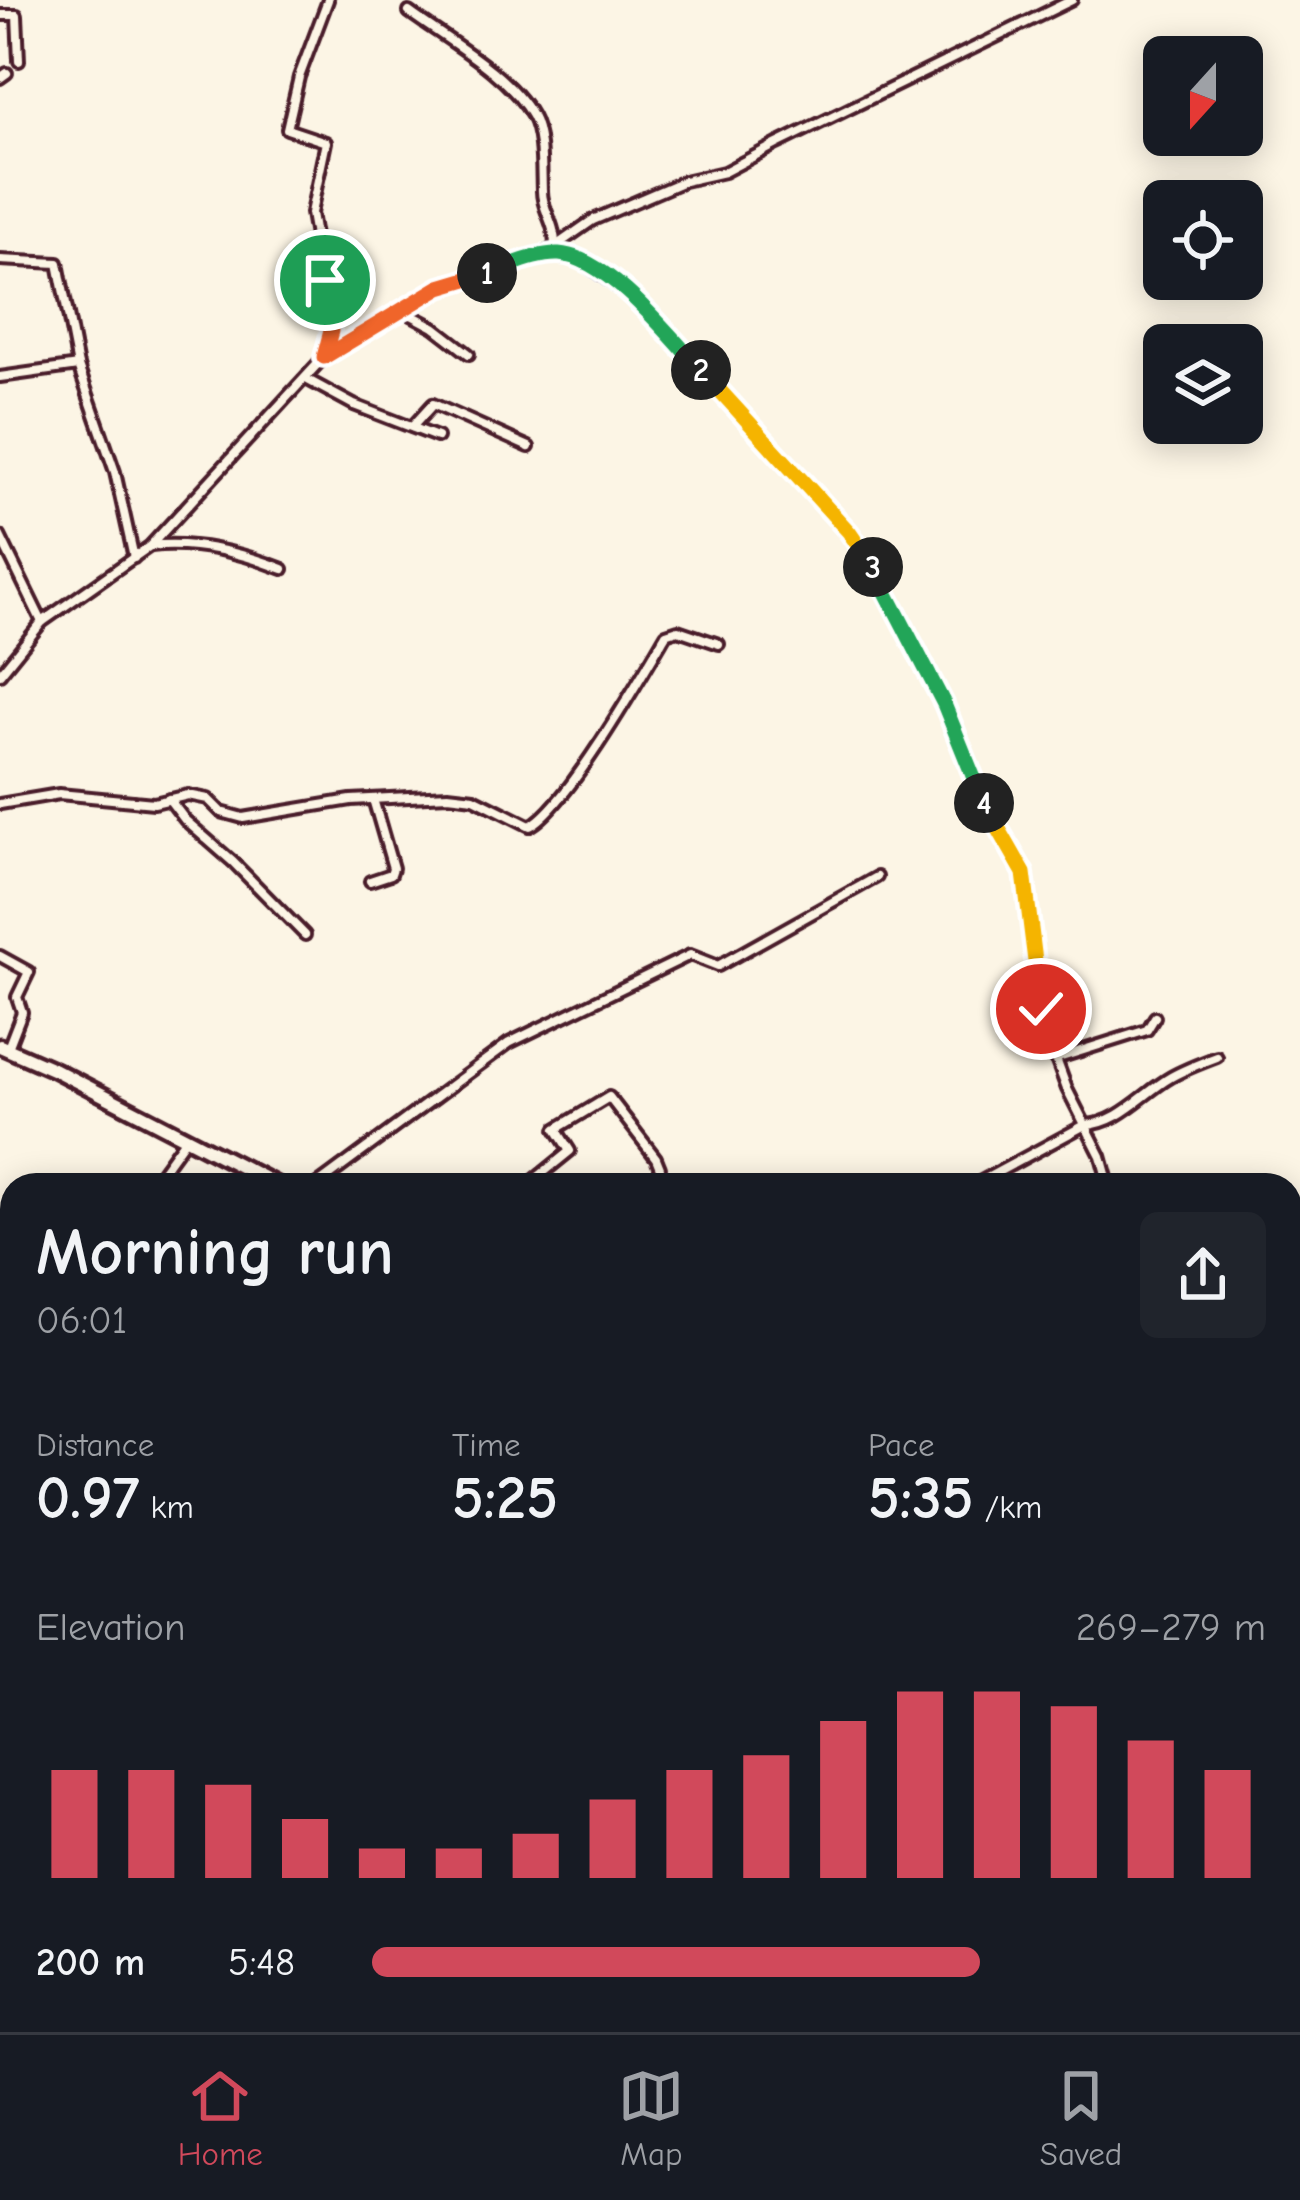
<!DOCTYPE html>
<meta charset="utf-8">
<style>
body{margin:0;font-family:"Comic Neue",sans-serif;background:#20242c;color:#f1f3f6;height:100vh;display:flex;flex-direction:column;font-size:45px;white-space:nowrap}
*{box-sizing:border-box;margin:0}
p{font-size:39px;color:#9ea1a6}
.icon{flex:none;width:66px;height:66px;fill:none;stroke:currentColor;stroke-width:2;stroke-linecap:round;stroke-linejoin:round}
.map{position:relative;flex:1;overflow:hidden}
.side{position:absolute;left:0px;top:1173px;width:1302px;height:861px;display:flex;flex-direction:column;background:#171b24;border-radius:36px 36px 0 0;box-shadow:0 6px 30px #0003}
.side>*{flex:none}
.needle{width:78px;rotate:201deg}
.tools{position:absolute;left:1143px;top:36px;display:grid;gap:24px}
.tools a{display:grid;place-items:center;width:120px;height:120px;border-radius:18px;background:#171b24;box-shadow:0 6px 30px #0003;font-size:60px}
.pin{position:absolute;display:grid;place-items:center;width:102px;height:102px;color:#fff;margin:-51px;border:6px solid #fff;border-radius:50%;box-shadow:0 3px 12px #0007}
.km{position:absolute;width:60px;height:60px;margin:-30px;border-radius:50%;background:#222;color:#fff;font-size:33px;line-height:60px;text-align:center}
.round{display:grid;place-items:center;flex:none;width:126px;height:126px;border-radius:18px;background:#20242c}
.headline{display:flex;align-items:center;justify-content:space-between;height:204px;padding:0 36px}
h1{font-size:66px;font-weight:700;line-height:90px}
.metrics{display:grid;grid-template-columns:repeat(3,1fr);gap:18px;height:204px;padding:12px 36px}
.metrics div{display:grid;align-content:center}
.metrics b{font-size:60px;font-weight:700}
.metrics small{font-size:33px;font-weight:400}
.metrics p{font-size:33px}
.chart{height:336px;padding:24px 36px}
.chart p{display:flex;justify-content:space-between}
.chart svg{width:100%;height:216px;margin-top:12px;stroke:#d1495b;stroke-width:6}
ul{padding:0 36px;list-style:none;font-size:39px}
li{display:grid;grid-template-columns:192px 144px 1fr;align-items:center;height:90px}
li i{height:30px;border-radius:15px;background:#d1495b}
.tab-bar{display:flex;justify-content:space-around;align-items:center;height:168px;border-top:3px solid #363941;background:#171b24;font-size:33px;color:#9ea1a6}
.tab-bar a{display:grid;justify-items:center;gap:6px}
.tab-bar .current{color:#d1495b}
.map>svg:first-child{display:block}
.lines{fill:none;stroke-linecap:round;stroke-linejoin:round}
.street-casing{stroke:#4a1f2b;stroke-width:16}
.secondary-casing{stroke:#4a1f2b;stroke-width:21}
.street{stroke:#fcf5e5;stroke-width:8}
.secondary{stroke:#fcf5e5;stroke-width:12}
.split-1-casing{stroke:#fff;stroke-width:24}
.split-2-casing{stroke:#fff;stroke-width:24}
.split-3-casing{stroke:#fff;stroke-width:24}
.split-4-casing{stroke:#fff;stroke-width:24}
.split-5-casing{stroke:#fff;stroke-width:24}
.split-1{stroke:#f0652b;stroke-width:15}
.split-2{stroke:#22a559;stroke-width:15}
.split-3{stroke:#f5b400;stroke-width:15}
.split-4{stroke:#22a559;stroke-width:15}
.split-5{stroke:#f5b400;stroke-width:15}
</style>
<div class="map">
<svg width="1300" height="2032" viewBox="0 0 1300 2032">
<rect width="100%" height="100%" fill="#fcf5e5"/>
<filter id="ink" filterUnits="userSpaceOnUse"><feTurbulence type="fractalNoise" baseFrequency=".00833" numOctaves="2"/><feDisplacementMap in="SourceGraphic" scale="24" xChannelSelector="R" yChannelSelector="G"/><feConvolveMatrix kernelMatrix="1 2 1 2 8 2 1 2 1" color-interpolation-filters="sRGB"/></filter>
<g filter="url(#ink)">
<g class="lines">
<g class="street-casing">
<g id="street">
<path d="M409 12C447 40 509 74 532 116 543 136 541 170 542 191 542 211 555 221 555 246"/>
<polyline points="0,15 17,15 19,61"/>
<polyline points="0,78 7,73"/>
<polyline points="544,254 593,220 684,181 724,172 777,144 1072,0"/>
<polyline points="0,260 58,263 78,366 115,472 134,558"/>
<polyline points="402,310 434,327 469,354"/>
<polyline points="325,355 331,331 311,213 326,142 287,129 299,77 328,0"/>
<polyline points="0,377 78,366"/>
<polyline points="306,379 354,405 437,437"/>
<polyline points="412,427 433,404 529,447"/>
<polyline points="0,536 42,622"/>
<path d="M151 546C195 541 242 553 283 569"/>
<polyline points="0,674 42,622 150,546 324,357 440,287 543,255 575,257 641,303 869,557 944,704 981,798 1024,873 1046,1032 1067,1089 1101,1156 1109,1185"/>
<polyline points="169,799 185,820 233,862 305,935"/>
<path d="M0 804 59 794 154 803 188 795 208 799 221 812 243 818 351 800 448 795 474 798 530 826C566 808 642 675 666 634L678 630 719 644"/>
<polyline points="370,881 391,874 393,868 373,799"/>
<polyline points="0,956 29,972 17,997 22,1012 8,1048"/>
<polyline points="1055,1059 1147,1030 1155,1017"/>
<polyline points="152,1185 186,1138"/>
<polyline points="317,1185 509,1043 690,955 718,966 877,877"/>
<polyline points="528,1185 570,1151 556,1129 609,1097 656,1158 660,1168 657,1185"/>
<path d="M974 1185 1085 1125C1119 1124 1143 1093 1171 1077 1185 1069 1201 1063 1217 1057"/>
<polyline points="1290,1267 1300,1269"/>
<polyline points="1290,1525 1300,1525"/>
<polyline points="1290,1735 1300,1730"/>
<polyline points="1290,1826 1300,1829"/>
<polyline points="0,1993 0,2031"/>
<polyline points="2,2021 48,2032"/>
<polyline points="927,2022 928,2032"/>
<polyline points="956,2032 1044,2022"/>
</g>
</g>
<g class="secondary-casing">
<g id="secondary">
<polyline points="0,1046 55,1070 277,1185"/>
<polyline points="1179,2032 1181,2022"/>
</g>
</g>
<use href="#street" class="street"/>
<use href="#secondary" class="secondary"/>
</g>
</g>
<g class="lines" filter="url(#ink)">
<g class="split-1-casing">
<polyline id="split-1" points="325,280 331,331 324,357 440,287 487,273"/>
</g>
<g class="split-2-casing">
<path id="split-2" d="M487 273C509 267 535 253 559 254 607 257 670 336 701 370"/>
</g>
<g class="split-3-casing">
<polyline id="split-3" points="701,370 849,532 873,567"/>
</g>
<g class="split-4-casing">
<polyline id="split-4" points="873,567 944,704 984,803"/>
</g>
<g class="split-5-casing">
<polyline id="split-5" points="984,803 1024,873 1041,1009"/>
</g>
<use href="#split-1" class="split-1"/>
<use href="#split-2" class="split-2"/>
<use href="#split-3" class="split-3"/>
<use href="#split-4" class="split-4"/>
<use href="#split-5" class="split-5"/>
</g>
</svg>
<div class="tools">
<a><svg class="needle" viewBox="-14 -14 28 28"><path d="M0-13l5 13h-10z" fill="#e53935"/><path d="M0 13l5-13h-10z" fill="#9ea1a6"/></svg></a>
<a><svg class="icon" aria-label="locate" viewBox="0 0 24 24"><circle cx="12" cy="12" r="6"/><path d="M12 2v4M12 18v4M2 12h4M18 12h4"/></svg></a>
<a><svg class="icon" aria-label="layers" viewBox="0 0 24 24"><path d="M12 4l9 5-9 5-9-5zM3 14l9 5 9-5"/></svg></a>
</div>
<div class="pin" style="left:325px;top:280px;background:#1e9e55"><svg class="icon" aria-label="arrive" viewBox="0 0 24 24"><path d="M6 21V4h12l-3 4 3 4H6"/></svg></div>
<div class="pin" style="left:1041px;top:1009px;background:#d93025"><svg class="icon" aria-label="check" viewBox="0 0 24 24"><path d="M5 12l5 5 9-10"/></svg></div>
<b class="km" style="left:487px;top:273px">1</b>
<b class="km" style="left:701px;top:370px">2</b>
<b class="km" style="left:873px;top:567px">3</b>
<b class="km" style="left:984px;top:803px">4</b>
<section class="side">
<div class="headline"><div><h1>Morning run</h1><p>06:01</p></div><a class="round"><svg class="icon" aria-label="share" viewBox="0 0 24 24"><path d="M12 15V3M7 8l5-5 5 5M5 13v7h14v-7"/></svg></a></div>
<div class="metrics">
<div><p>Distance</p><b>0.97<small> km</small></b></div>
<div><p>Time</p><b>5:25</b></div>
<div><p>Pace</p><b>5:35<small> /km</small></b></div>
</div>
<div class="chart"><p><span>Elevation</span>269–279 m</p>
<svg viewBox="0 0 160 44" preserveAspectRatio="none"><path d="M5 44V22M15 44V22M25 44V25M35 44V32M45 44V38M55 44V38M65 44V35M75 44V28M85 44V22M95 44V19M105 44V12M115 44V6M125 44V6M135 44V9M145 44V16M155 44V22"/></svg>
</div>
<ul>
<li><b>200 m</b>5:48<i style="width:68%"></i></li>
</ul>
</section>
</div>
<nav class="tab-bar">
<a class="current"><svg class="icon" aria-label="home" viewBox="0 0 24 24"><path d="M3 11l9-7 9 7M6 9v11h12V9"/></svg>Home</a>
<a><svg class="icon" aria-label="map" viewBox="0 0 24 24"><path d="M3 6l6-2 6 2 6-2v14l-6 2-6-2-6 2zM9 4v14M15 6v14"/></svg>Map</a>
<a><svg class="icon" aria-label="saved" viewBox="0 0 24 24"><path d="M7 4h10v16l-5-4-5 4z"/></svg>Saved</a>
</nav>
